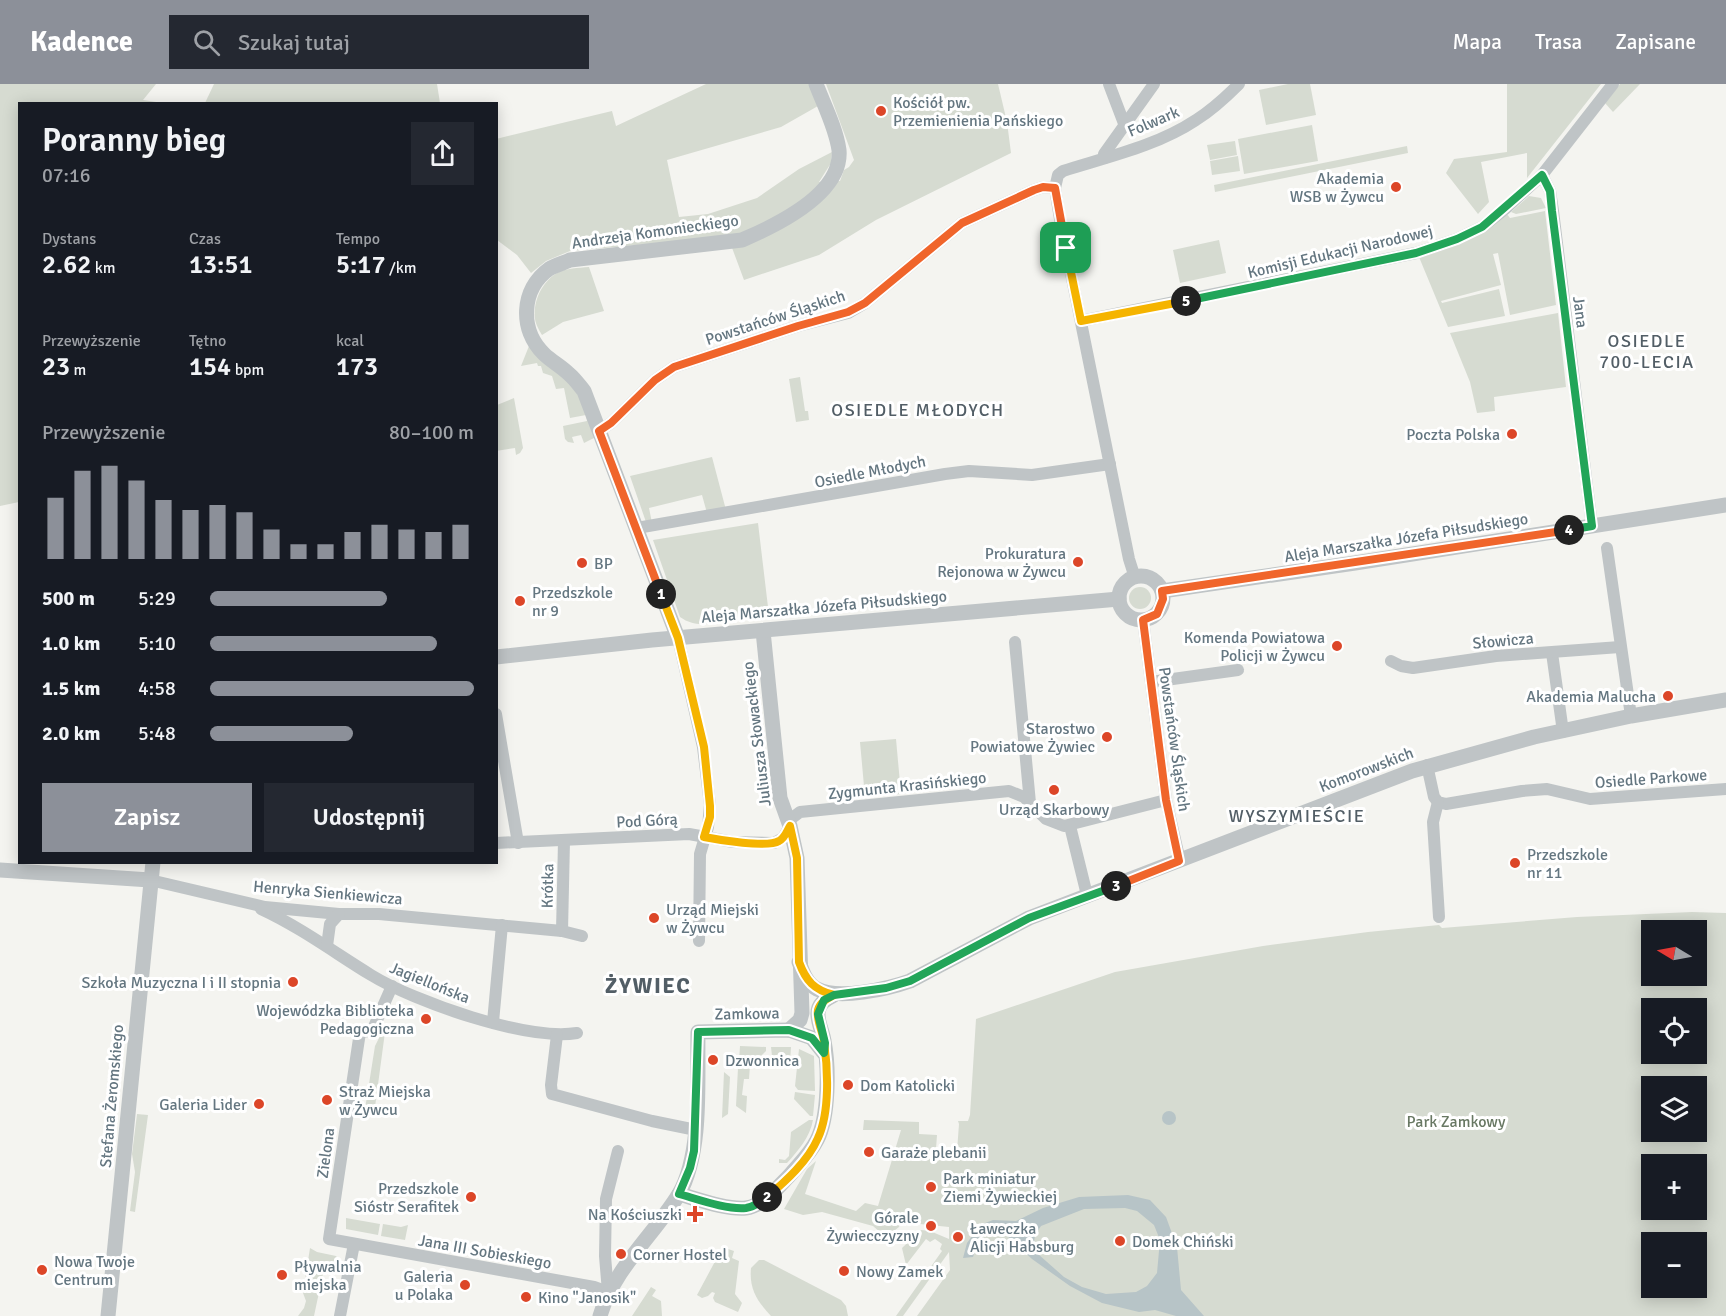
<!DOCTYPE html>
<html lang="pl">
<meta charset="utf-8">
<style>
body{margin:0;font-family:Signika,sans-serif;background:#242831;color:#f1f3f6;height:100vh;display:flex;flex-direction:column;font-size:22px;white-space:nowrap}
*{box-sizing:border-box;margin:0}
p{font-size:20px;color:#9ea1a6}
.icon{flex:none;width:33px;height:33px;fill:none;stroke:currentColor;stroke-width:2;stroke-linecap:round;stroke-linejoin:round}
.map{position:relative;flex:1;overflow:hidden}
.panel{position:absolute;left:18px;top:18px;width:480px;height:762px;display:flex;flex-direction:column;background:#171b24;border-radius:0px;box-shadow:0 3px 15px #0003}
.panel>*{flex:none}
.needle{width:39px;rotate:280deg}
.buttons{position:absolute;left:1641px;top:836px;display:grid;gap:12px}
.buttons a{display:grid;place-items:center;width:66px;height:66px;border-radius:0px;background:#171b24;box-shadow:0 3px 15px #0003;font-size:30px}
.pin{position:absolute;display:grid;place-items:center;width:51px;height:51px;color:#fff;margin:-26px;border-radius:12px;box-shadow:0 3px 9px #0006}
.km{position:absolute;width:30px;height:30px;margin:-15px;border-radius:50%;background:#222;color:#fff;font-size:16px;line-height:30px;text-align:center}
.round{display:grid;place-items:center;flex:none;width:63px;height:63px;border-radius:0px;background:#242831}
.overview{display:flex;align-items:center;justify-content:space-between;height:102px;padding:0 24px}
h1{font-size:33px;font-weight:600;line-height:45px}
.figures{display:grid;grid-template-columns:repeat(3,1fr);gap:9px;height:102px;padding:6px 24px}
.figures div{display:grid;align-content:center}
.figures b{font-size:26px;font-weight:600}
.figures small{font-size:16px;font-weight:400}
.figures p{font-size:16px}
.chart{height:168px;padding:12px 24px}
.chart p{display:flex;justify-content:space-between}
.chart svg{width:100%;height:108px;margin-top:6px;stroke:#8c9099;stroke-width:6}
.primary-button{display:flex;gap:12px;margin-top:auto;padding:12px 24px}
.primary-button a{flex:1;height:69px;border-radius:0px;background:#8c9099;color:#fff;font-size:24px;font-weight:600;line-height:69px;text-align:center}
.primary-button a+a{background:#242831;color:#f1f3f6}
ul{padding:0 24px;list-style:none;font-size:20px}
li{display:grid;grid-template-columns:96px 72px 1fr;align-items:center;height:45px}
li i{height:15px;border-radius:8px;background:#8c9099}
header{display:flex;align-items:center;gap:36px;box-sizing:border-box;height:84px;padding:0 30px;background:#8c9099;color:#fff}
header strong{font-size:28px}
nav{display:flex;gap:33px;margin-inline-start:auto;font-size:21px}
.search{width:420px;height:54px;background:#242831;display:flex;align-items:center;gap:15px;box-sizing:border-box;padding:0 21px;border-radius:0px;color:#9ea1a6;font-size:22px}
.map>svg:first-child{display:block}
.green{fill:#d6dbd1;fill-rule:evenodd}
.water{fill:#b7c4c7;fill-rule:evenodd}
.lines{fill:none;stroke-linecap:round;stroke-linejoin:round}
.minor{stroke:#bfc4c6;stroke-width:12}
.tertiary{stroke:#bfc4c6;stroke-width:15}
.split-1-casing{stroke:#fff;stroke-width:12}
.split-2-casing{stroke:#fff;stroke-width:12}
.split-3-casing{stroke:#fff;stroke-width:12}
.split-4-casing{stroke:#fff;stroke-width:12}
.split-5-casing{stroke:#fff;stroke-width:12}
.split-6-casing{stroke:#fff;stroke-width:12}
.split-1{stroke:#f0652b;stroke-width:8}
.split-2{stroke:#f5b400;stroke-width:8}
.split-3{stroke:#22a559;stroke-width:8}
.split-4{stroke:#f0652b;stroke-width:8}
.split-5{stroke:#22a559;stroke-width:8}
.split-6{stroke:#f5b400;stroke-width:8}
.poi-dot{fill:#dc4628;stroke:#fff;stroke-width:2}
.labels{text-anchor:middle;stroke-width:6;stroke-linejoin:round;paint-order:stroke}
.poi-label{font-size:16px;fill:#647680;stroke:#fff;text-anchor:start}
.street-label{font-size:16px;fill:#647680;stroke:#fff}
.park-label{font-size:16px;fill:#687863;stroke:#fff}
.neighbourhood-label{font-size:18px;letter-spacing:1.5px;fill:#525e66;stroke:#fff}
.district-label{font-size:22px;font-weight:bold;letter-spacing:1.5px;fill:#525e66;stroke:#fff}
</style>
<header>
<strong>Kadence</strong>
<div class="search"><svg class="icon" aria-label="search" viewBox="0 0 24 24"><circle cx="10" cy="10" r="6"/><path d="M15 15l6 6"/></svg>Szukaj tutaj</div>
<nav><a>Mapa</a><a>Trasa</a><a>Zapisane</a></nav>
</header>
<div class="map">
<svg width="1726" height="1232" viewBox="0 0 1726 1232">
<rect width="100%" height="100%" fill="#f4f4f0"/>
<g class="green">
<polygon points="0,0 156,0 143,16 163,19 20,20 19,418 0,422"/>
<polygon points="214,0 437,0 440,19 205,19"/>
<polygon points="706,0 809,0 818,22 781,43 667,76 679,133 708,130 757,114 799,85 832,68 831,79 819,98 840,97 844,86 849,83 854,76 826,0 998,0 1007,38 1011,69 876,136 819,171 744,196 728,153 570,167 546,177 531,189 517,171 497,156 496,55 612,27 616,42"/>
<polygon points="1288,0 1310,0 1316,31 1266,41 1259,6"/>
<polygon points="1507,0 1601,0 1527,94 1527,69 1481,78 1489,118 1478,130 1446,89 1454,75 1507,68"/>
<polygon points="1620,0 1640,0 1613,28 1605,19"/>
<polygon points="1312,41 1318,77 1244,90 1238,55"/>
<polygon points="1235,57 1237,71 1210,76 1207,61"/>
<polygon points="1407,62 1408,69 1215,108 1214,101"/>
<polygon points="1238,72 1240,87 1212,91 1210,77"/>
<polygon points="1529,112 1541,114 1546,124 1516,130 1511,128"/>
<polygon points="1545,127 1556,221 1510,231 1498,169 1493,170 1501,201 1441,217 1442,219 1499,205 1505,232 1448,243 1419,173 1507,130 1510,134"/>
<polygon points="1219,156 1226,189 1180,199 1173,166"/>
<path d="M589 183 604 227 563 238 542 251C539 246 535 239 535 234 533 217 542 198 557 189 566 184 578 184 589 183Z"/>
<polygon points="1558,229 1566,303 1494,313 1495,327 1477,329 1470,298 1450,249"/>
<polygon points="529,262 579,308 594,350 594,354 584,359 581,351 572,353 574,359 568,358 565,355 563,342 587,337 586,331 570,334 564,304 556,305 552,292 543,289 541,282 538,282 537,279 521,282"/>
<polygon points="800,293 805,327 808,327 809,336 796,338 789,295"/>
<polygon points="514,314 523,364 520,369 516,371 515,364 496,367 497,321"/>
<polygon points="712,373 726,426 707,429 702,411 649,424 652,439 646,438 630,392"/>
<path d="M758 439 768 523 752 525V534L722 536V538C706 540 694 543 680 533L653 456Z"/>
<circle cx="1140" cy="514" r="11"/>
<polygon points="896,655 901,710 865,713 860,658"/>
<path d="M1692 828 1726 829V1232H917L950 1186 949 1168 903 1232H896L942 1167 940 1165 942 1160 935 1155 930 1158 926 1155 906 1181 902 1164 921 1146 930 1147 949 1155V1143L901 1138 899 1143 890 1150 881 1149 873 1142 822 1128 803 1131 784 1125 807 1085 816 1077 805 1110 856 1127 865 1119 878 1122 901 1046H863L864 1036 919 1038V1050L937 1051 936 1065 957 1067 959 1040 958 1037H968L970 1031 976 935 1115 888 1263 862 1368 848 1439 841 1442 844 1577 833ZM1652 846H1696V891H1652ZM1652 924H1696V969H1652ZM1652 1002H1696V1047H1652ZM1652 1080H1696V1125H1652ZM1652 1158H1696V1203H1652Z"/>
<polygon points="385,948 375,1023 387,1025 386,1031 368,1028 365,1025 375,962 381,950"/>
<polygon points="740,962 766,963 766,967 756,977 739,977"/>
<polygon points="771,963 791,963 790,979 778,979 778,977 775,978 771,974 772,972"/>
<polygon points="799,965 814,972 815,1007 798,1006 795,1002"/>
<polygon points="743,981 750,981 749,995 744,995 742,1011 747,1012 746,1029 736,1022 738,984"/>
<polygon points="724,988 730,993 728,1030 722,1034"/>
<polygon points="795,1008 815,1011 813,1032 810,1032 794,1015"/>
<polygon points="137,1030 148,1031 135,1128 130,1127 135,1088 132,1070"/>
<path d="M809 1036H813C810 1053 798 1067 787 1079H779V1075L785 1076 789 1072 791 1048Z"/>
<polygon points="346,1134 380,1140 378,1151 346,1145"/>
<polygon points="383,1140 401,1143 408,1141 405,1156 381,1152"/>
<polygon points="310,1164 317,1168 336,1172 342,1180 341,1183 337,1183 336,1190 330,1189 330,1186 324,1185 314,1232 298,1232 304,1224 306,1217 303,1209"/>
<polygon points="728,1165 734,1167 732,1174 739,1177 735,1210 742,1219 738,1228 715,1218 713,1214 715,1209 712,1208 708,1212 702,1214 697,1211 719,1170"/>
<path d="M759 1176H764L841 1216 846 1222 848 1232H771C757 1217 749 1205 751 1184Z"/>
<polygon points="651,1203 656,1206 652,1212 661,1217 662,1232 632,1232"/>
</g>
<g class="water">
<circle cx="1169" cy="1034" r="7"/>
<path d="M1128 1111 1150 1116 1166 1133 1177 1163 1181 1206 1204 1232H1176L1155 1226 1139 1228 1102 1219 1070 1202 1032 1175 1003 1148 989 1146 978 1159 973 1173 963 1174 967 1159 980 1141 993 1136 1016 1137 1043 1124 1079 1113ZM1125 1124 1137 1127 1154 1141 1160 1156 1157 1189 1147 1202 1136 1208 1106 1210 1082 1203 1064 1193 1038 1170 1034 1158 1035 1151 1041 1142 1084 1125Z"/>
</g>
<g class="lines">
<g class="minor">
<polyline points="1109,0 1125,42"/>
<polyline points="1105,74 1104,70 1154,0"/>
<polyline points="1542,91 1550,107 1553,127 1592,442"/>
<polyline points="1081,237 1416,169 1457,155 1482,143 1505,125 1542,91 1613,0"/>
<polyline points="599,347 611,339 655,296 674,283 798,242 848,229 865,219 962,139 1034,106 1043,103 1055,104"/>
<polyline points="637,444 945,390 969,387 1032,391 1110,380"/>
<polyline points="1607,464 1631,632"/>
<path d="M1135 494 1129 475 1060 135 1055 104 1058 91 1063 87C1107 73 1157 62 1196 36 1212 26 1226 13 1239 0"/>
<polyline points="1143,536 1166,716 1180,777"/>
<polyline points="678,554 703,663 710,721 708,743 700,770 699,857"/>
<polyline points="1015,558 1030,719"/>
<polyline points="1552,569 1563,648"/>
<polyline points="1391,577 1401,582 1413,584 1496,572 1620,563"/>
<polyline points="1151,598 1238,586"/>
<polyline points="496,630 518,759"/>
<polyline points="1427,681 1434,713 1438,718 1446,720 1522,707 1547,705 1590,715 1726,705"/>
<polyline points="1438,718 1433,738 1439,833"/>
<polyline points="788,737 800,728 1009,707 1024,713 1046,735 1064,742 1166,716"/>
<polyline points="1070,742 1087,811"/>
<polyline points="496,759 689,750 733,758 774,759 783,754 790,742"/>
<polyline points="150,796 265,823 339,830 379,830 562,847 582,852"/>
<path d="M261 825C300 843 335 869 371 891 415 918 527 957 577 949"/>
<polyline points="562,847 564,757"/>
<polyline points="327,862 330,840 339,830"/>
<polyline points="392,902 373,945 369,947 360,948 329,1155 594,1203 608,1208"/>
<polyline points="493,938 502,841"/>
<polyline points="557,951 551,1001 552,1010 652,1037 696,1046"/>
<polyline points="608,1208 605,1172 606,1115 618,1067"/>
<polyline points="340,1232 354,1160"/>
</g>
<g class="tertiary">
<circle cx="1141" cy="514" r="22"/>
<polyline points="1162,507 1355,479 1726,421"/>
<polyline points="763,547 780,714 790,742 797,774 802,929 800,936 789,946"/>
<path d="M678 554 584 307C579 301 575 295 569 290 561 282 551 277 544 270 519 246 521 205 549 185 555 181 564 179 570 176L742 156C775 142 843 110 839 66 836 44 824 21 816 0"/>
<polyline points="496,573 652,556 1119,515"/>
<polyline points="0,786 150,796"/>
<path d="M799 878C803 889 807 900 817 905 838 916 888 905 910 897L1029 834 1412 687 1534 653 1631 632 1726 616"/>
<path d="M679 1110C697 1115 727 1126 746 1124 763 1122 778 1103 789 1092 799 1080 810 1070 817 1056 829 1033 829 983 824 957 823 949 818 939 818 931 817 920 826 915 834 911"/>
<polyline points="108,1232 153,778"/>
<path d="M600 1232C614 1184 654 1151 679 1110 703 1068 697 995 698 948L789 946 812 954 824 969"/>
</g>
</g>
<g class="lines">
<g class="split-1-casing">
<polyline id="split-1" points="661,510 599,347 611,339 655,296 674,283 798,242 848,228 865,219 962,139 1034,106 1043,103 1055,104 1066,164"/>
</g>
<g class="split-2-casing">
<path id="split-2" d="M661 510 678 554 704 663 710 722V733L704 753C719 756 767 764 779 757 785 754 787 747 790 742L797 774 799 878C806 897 814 906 834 911 827 915 820 918 818 926 816 936 823 948 824 958 828 985 830 1028 818 1054 808 1077 786 1097 767 1113"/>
</g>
<g class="split-3-casing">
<path id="split-3" d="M767 1113C762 1117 753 1123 746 1124 727 1126 697 1115 679 1110L690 1084 694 1067 698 948 789 946 812 954 824 969 825 959 818 930 824 916 834 911 886 904 910 897 1029 834 1116 802"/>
</g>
<g class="split-4-casing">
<polyline id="split-4" points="1116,802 1179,777 1166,716 1143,536 1157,530 1163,515 1162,507 1569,446"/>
</g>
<g class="split-5-casing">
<polyline id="split-5" points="1186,217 1416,169 1457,155 1482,143 1542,91 1550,107 1552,127 1592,442 1569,446"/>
</g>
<g class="split-6-casing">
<polyline id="split-6" points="1066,164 1081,237 1186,217"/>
</g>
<use href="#split-1" class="split-1"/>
<use href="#split-2" class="split-2"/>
<use href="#split-3" class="split-3"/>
<use href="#split-4" class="split-4"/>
<use href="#split-5" class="split-5"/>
<use href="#split-6" class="split-6"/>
</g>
<g class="poi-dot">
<circle cx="881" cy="27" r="6"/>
<circle cx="1396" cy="103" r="6"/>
<circle cx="1512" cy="350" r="6"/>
<circle cx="1078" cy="478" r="6"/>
<circle cx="582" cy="479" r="6"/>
<circle cx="520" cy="517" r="6"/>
<circle cx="1337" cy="562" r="6"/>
<circle cx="1668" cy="612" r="6"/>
<circle cx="1107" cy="653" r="6"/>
<circle cx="1054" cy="706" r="6"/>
<circle cx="1515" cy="779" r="6"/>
<circle cx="654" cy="834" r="6"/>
<circle cx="293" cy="898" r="6"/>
<circle cx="426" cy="935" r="6"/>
<circle cx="713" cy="976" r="6"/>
<circle cx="848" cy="1001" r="6"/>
<circle cx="327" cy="1016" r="6"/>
<circle cx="259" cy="1020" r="6"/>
<circle cx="869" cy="1068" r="6"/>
<circle cx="931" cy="1103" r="6"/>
<circle cx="471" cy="1113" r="6"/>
<path d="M692 1121h6v6h6v6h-6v6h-6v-6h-6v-6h6z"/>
<circle cx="931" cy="1142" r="6"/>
<circle cx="958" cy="1153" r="6"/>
<circle cx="1120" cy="1157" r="6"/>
<circle cx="621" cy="1170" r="6"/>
<circle cx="42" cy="1186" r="6"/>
<circle cx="844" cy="1187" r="6"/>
<circle cx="282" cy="1191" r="6"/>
<circle cx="465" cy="1201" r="6"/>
<circle cx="526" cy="1213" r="6"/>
</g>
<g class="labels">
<g class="poi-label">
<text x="893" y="24">Kościół pw.<tspan x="893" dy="18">Przemienienia Pańskiego</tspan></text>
<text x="1384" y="100" text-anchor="end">Akademia<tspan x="1384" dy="18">WSB w Żywcu</tspan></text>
<text x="1500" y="356" text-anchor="end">Poczta Polska</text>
<text x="1066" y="475" text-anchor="end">Prokuratura<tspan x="1066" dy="18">Rejonowa w Żywcu</tspan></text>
<text x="594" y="485">BP</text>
<text x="532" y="514">Przedszkole<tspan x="532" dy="18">nr 9</tspan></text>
<text x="1325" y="559" text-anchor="end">Komenda Powiatowa<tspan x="1325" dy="18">Policji w Żywcu</tspan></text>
<text x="1656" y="618" text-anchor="end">Akademia Malucha</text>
<text x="1095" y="650" text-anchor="end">Starostwo<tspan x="1095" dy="18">Powiatowe Żywiec</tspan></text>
<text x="1054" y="731" text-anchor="middle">Urząd Skarbowy</text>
<text x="1527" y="776">Przedszkole<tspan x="1527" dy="18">nr 11</tspan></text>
<text x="666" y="831">Urząd Miejski<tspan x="666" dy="18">w Żywcu</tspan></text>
<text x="281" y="904" text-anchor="end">Szkoła Muzyczna I i II stopnia</text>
<text x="414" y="932" text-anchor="end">Wojewódzka Biblioteka<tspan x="414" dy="18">Pedagogiczna</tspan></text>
<text x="725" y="982">Dzwonnica</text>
<text x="860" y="1007">Dom Katolicki</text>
<text x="339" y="1013">Straż Miejska<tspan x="339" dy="18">w Żywcu</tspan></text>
<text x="247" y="1026" text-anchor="end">Galeria Lider</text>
<text x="881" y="1074">Garaże plebanii</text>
<text x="943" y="1100">Park miniatur<tspan x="943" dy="18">Ziemi Żywieckiej</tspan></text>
<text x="459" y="1110" text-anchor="end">Przedszkole<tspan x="459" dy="18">Sióstr Serafitek</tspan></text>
<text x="682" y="1136" text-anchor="end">Na Kościuszki</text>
<text x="919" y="1139" text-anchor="end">Górale<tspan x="919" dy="18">Żywiecczyzny</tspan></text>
<text x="970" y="1150">Ławeczka<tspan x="970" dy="18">Alicji Habsburg</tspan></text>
<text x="1132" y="1163">Domek Chiński</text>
<text x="633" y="1176">Corner Hostel</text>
<text x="54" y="1183">Nowa Twoje<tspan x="54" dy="18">Centrum</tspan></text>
<text x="294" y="1188">Pływalnia<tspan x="294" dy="18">miejska</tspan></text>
<text x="856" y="1193">Nowy Zamek</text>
<text x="453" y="1198" text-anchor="end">Galeria<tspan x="453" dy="18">u Polaka</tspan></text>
<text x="538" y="1219">Kino "Janosik"</text>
</g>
<g class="street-label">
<text transform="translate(1153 37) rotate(-23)" y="6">Folwark</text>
<text transform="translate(655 147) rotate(-8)" y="6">Andrzeja Komonieckiego</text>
<text transform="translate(1340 167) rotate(-13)" y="6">Komisji Edukacji Narodowej</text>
<text transform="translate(1581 228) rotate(83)" y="6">Jana</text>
<text transform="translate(775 233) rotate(-18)" y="6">Powstańców Śląskich</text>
<text transform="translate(870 387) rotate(-11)" y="6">Osiedle Młodych</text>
<text transform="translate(1406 453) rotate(-9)" y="6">Aleja Marszałka Józefa Piłsudskiego</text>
<text transform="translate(824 522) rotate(-5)" y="6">Aleja Marszałka Józefa Piłsudskiego</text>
<text transform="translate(1503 556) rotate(-5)" y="6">Słowicza</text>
<text transform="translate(756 650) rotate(-97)" y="6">Juliusza Słowackiego</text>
<text transform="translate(1175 655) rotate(82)" y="6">Powstańców Śląskich</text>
<text transform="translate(1366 685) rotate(-21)" y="6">Komorowskich</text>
<text transform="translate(1651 694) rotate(-4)" y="6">Osiedle Parkowe</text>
<text transform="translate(907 701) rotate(-6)" y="6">Zygmunta Krasińskiego</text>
<text transform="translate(647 736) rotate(-3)" y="6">Pod Górą</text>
<text transform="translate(547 802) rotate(-89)" y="6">Krótka</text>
<text transform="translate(328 808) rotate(5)" y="6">Henryka Sienkiewicza</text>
<text transform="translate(430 898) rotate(22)" y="6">Jagiellońska</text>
<text transform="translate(747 929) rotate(-1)" y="6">Zamkowa</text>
<text transform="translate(111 1012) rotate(-85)" y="6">Stefana Żeromskiego</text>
<text transform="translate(325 1069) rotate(-82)" y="6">Zielona</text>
<text transform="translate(485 1167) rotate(10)" y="6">Jana III Sobieskiego</text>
</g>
<g class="park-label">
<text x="1456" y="1043">Park Zamkowy</text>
</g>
<g class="neighbourhood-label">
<text x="1647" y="263">OSIEDLE<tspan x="1647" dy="21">700-LECIA</tspan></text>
<text x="918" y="332">OSIEDLE MŁODYCH</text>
<text x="1297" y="738">WYSZYMIEŚCIE</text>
</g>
<g class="district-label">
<text x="648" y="909">ŻYWIEC</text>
</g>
</g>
</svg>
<div class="buttons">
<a><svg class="needle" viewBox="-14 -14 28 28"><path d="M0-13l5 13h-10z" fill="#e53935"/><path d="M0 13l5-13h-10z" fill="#9ea1a6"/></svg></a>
<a><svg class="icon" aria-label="locate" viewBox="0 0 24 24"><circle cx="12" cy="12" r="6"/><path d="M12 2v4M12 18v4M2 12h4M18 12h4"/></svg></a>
<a><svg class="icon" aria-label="layers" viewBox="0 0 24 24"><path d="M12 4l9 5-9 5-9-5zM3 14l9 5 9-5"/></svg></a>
<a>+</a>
<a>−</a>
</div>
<div class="pin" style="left:1066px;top:164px;background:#1e9e55"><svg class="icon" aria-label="arrive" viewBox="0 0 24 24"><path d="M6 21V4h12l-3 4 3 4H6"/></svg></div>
<b class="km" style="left:661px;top:510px">1</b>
<b class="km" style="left:767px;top:1113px">2</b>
<b class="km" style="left:1116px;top:802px">3</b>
<b class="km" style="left:1569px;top:446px">4</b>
<b class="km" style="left:1186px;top:217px">5</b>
<section class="panel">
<div class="overview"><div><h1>Poranny bieg</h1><p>07:16</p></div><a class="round"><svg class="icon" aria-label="share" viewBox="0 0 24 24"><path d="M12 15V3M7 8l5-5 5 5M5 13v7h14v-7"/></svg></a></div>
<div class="figures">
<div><p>Dystans</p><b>2.62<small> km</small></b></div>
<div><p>Czas</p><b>13:51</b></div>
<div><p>Tempo</p><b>5:17<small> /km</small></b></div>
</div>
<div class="figures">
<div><p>Przewyższenie</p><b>23<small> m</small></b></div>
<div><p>Tętno</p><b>154<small> bpm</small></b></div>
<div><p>kcal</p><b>173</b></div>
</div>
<div class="chart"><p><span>Przewyższenie</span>80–100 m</p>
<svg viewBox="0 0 160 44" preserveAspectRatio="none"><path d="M5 44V19M15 44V8M25 44V6M35 44V12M45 44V20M55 44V24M65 44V22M75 44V25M85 44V32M95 44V38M105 44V38M115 44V33M125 44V30M135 44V32M145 44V33M155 44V30"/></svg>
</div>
<ul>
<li><b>500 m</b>5:29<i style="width:67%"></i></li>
<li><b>1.0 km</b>5:10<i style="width:86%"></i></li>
<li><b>1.5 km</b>4:58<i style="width:100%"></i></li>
<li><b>2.0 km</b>5:48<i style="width:54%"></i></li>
</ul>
<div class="primary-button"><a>Zapisz</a><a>Udostępnij</a></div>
</section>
</div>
